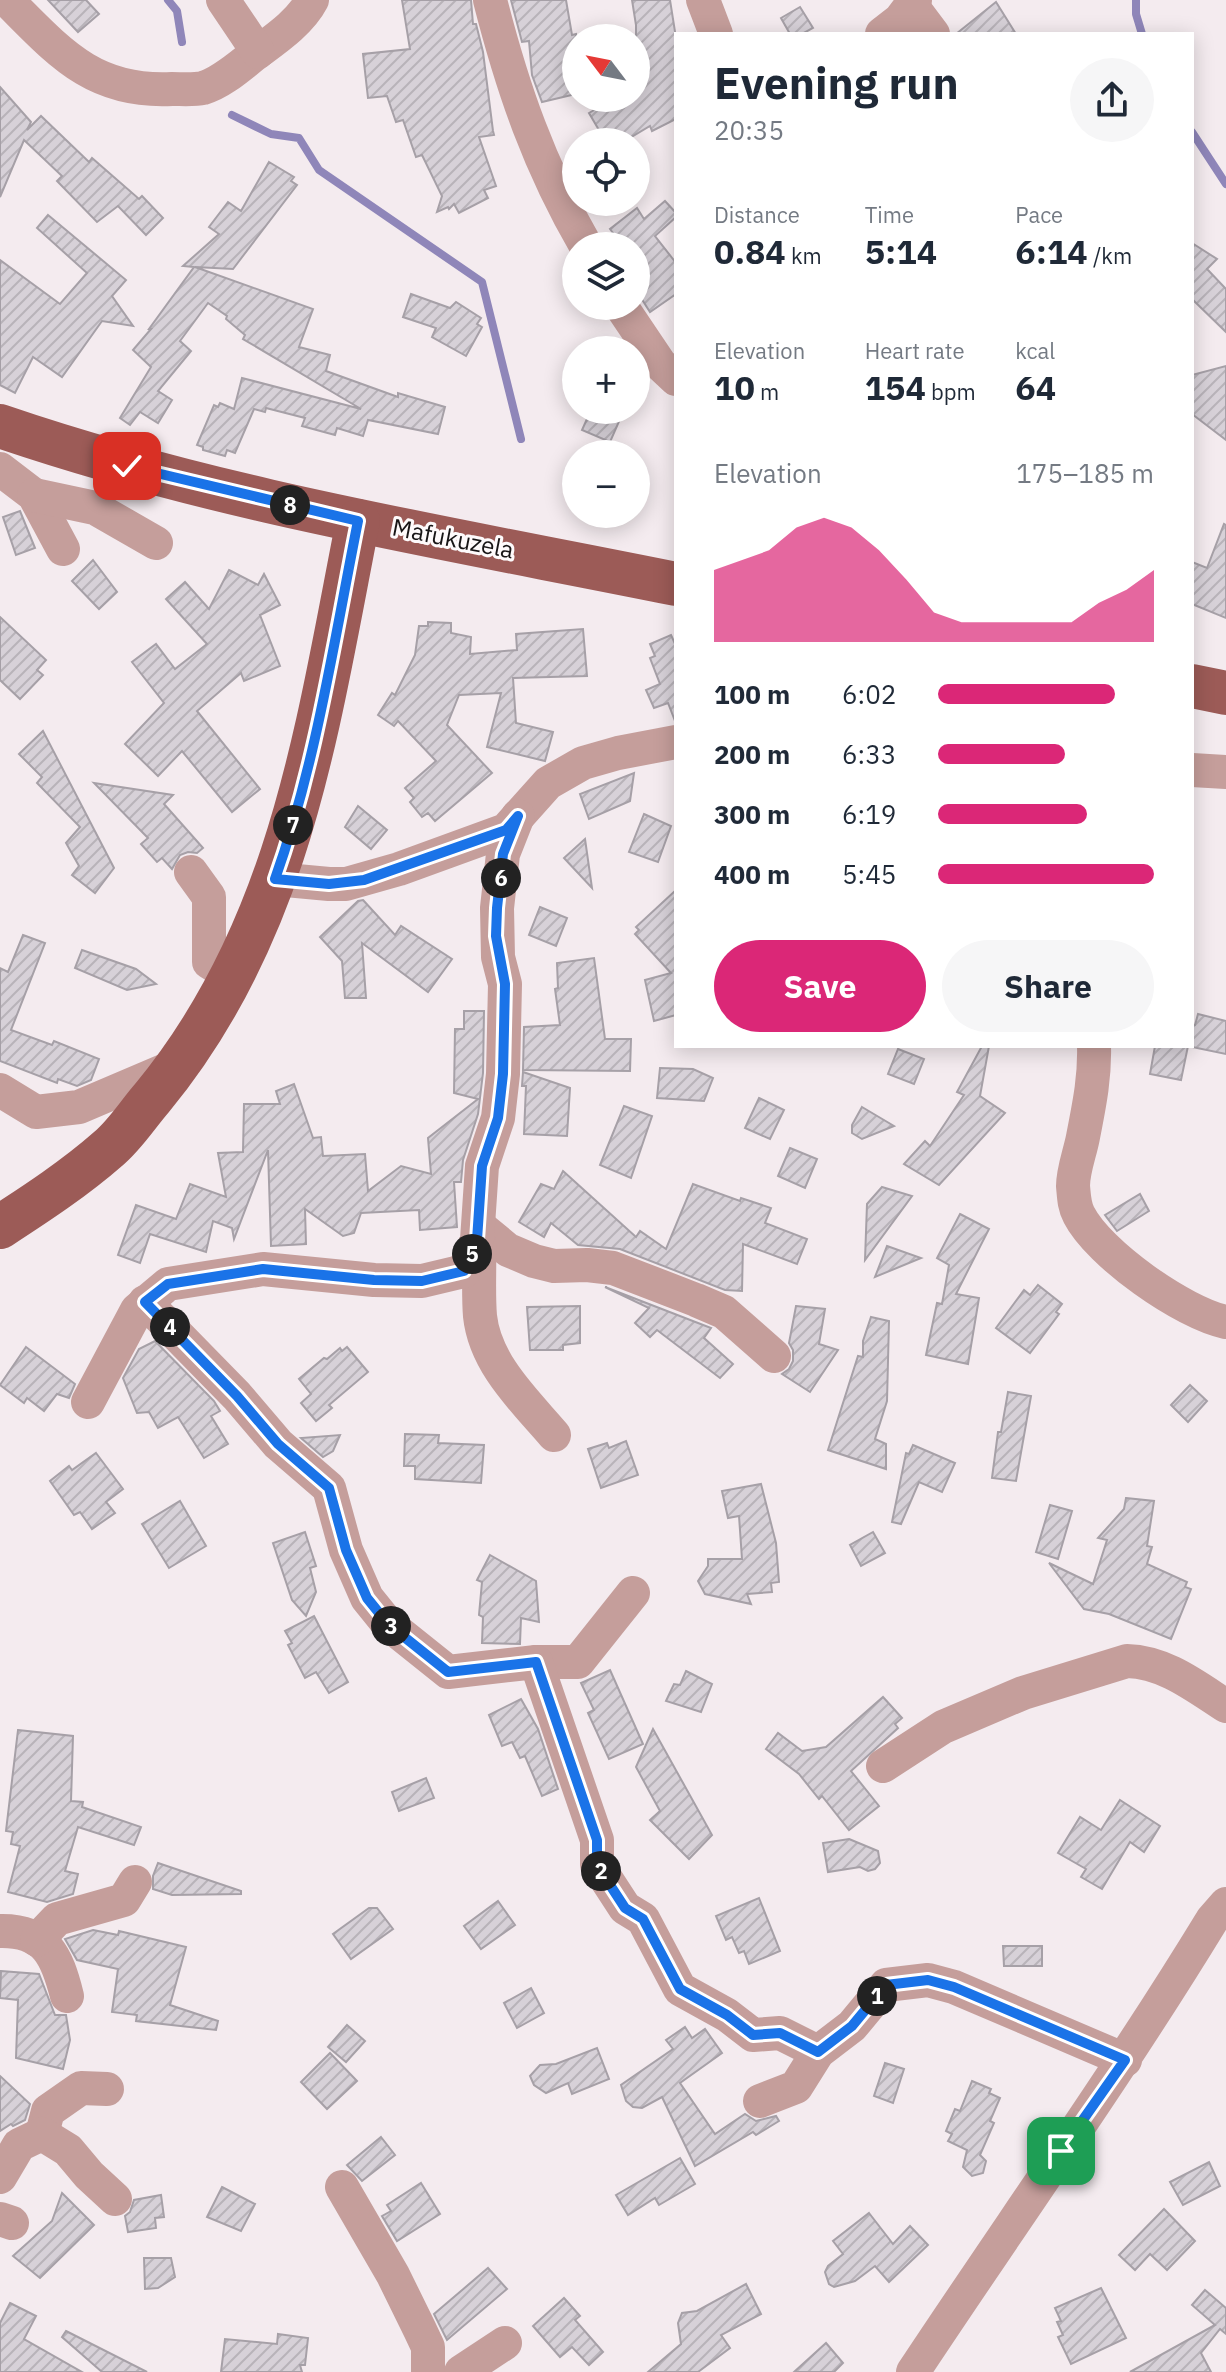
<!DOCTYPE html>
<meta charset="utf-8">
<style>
body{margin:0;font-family:"IBM Plex Sans",sans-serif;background:#f6f6f7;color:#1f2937;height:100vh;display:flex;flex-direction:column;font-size:30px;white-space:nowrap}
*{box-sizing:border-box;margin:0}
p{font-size:26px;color:#747a83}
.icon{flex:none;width:44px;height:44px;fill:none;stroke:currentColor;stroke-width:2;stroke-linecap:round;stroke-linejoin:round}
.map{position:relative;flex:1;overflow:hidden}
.drawer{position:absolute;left:674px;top:32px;width:520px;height:1016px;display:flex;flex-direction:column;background:#fff;border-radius:0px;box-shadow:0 4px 20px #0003}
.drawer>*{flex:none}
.needle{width:52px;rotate:302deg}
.controls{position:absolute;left:562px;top:24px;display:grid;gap:16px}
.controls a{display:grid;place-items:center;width:88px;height:88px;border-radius:50%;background:#fff;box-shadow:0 4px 20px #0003;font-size:40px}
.pin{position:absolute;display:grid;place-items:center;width:68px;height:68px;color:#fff;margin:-34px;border-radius:16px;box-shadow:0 4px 12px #0006}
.km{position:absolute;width:40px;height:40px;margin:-20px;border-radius:50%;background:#222;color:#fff;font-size:22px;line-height:40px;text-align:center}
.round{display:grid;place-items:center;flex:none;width:84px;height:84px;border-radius:42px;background:#f6f6f7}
.head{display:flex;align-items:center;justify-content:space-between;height:136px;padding:0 40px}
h1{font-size:44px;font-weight:700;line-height:60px}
.stats{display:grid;grid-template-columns:repeat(3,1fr);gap:12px;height:136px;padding:8px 40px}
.stats div{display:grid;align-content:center}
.stats b{font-size:34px;font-weight:700}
.stats small{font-size:22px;font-weight:400}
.stats p{font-size:22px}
.chart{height:224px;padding:16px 40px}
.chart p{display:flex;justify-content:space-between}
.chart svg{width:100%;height:144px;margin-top:8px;fill:#db2777;opacity:.7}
.cta{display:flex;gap:16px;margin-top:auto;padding:16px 40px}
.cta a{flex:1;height:92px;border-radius:48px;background:#db2777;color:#fff;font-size:32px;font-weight:700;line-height:92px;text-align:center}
.cta a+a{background:#f6f6f7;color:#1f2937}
ul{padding:0 40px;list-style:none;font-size:26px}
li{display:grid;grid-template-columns:128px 96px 1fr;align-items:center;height:60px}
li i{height:20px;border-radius:10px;background:#db2777}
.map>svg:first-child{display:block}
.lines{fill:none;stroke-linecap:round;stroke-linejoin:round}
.stream{stroke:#8f86b9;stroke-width:8}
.building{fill:url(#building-hatch);stroke:#a6a0a7;stroke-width:2}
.minor{stroke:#c59e9b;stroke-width:34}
.major{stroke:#9c5b57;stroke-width:44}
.route-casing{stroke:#fff;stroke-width:16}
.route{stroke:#1a73e8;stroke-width:10}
.labels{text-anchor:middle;stroke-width:6;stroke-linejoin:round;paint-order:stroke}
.street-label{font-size:24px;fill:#181516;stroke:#fefafb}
</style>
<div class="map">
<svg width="1226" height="2372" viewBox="0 0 1226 2372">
<defs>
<pattern id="building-hatch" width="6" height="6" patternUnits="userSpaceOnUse" patternTransform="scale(2)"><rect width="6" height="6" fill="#d7d1d8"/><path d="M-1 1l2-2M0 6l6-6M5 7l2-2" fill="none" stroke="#b8b3b9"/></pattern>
</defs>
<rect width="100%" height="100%" fill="#f4ebef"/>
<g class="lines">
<g class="stream">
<polyline points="168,0 177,11 182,42"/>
<polyline points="1136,0 1136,14 1142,34"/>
<polyline points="232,115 271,134 299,138 319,170 482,282 521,439"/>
<polyline points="1192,132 1226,184"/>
</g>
</g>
<g class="building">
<polygon points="48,0 86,0 99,14 78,32"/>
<polygon points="402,0 471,0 473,24 476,24 483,52 493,131 494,135 479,137 496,186 484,190 488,198 459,213 454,204 449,209 448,207 437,212 442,196 422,155 416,157 403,120 396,122 387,96 368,98 363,54 410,49"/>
<polygon points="511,0 566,0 572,35 576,34 576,94 542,102 532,75 529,41 522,42"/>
<polygon points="632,0 670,0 676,38 676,119 652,131 650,126 623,142 606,142 589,113 615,98 636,98 636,25"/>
<polygon points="996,2 1016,34 956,34"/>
<polygon points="800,7 813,28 802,34 790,34 781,18"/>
<polygon points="0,87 31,122 27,130 41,116 89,162 92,158 139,199 142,196 163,218 146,235 118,206 97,222 57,181 62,176 24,140 0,197"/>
<polygon points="269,162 294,177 291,181 297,185 233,269 195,267 313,309 299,347 330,355 326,371 398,397 398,393 445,407 438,434 368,420 363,436 337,428 335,435 302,426 305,418 266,408 265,412 254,409 235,453 227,450 225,456 203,450 203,447 197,445 214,405 218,407 220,403 234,409 242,378 361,409 243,339 245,335 226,319 227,316 208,303 180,341 191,351 158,391 172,400 158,423 140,412 130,425 120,418 151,367 133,350 151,329 149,329 194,267 183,266 219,234 209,227 228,202 241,211"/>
<polygon points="665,201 676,213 676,217 655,236 676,263 676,294 650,312 636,290 636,246 623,246 610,229 637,208 644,219"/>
<polygon points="48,215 126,280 112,296 133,326 102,321 62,377 33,357 15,393 0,385 0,260 60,304 87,273 37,228"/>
<polygon points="1192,243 1217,259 1207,269 1226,289 1226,332 1192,299"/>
<polygon points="411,294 450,308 456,302 481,318 477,324 482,327 466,356 432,337 436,328 403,317"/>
<polygon points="1226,366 1226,440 1192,414 1192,375"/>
<polygon points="591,410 624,410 610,442 582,430"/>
<polygon points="20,511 35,548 16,555 3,517"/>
<polygon points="1224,524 1226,525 1226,618 1192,604 1192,562 1207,568"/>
<polygon points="93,560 117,592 99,609 72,581"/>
<polygon points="229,570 258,585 264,574 280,605 260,615 280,666 244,681 241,673 197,711 260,789 232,812 182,751 158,776 125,744 164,703 132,662 156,644 175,669 207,644 166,599 185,582 209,609"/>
<polygon points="0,617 46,660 37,670 43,675 20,699 0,680"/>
<polygon points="428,622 451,623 451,633 471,637 470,654 517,650 516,634 583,629 587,676 513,678 516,723 553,732 545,761 487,747 501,693 459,695 447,725 492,773 435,821 428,813 422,817 410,802 414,798 405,788 436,761 398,721 394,726 378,715 392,693 395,695 415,655 419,626 428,626"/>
<polygon points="671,635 676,646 675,721 668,703 654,708 646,690 660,684 650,658 655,656 650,644"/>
<polygon points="43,731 114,868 95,893 72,875 79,866 66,843 80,827 37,783 42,777 19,754"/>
<polygon points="634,773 630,801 589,819 580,794"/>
<polygon points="94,783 173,795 164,804 203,848 197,853 188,852 180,855 172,869 162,858 157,862 141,844 148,838"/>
<polygon points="358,806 387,830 371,849 345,827"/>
<polygon points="644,814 671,826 658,862 629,852"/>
<polygon points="585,839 592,888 564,858"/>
<polygon points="676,890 676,1015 654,1021 645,980 671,973 635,934 639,930 636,927"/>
<polygon points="363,900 395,935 401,926 452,959 428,992 362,943 366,998 345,998 342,961 320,937 358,901"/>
<polygon points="540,907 567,918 556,946 529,935"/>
<polygon points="23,935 45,943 11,1030 52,1045 54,1041 99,1059 91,1080 77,1086 58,1079 57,1083 0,1061 0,968 8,972"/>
<polygon points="82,950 136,969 156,984 127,990 75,968"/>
<polygon points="594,958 605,1039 631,1039 630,1071 523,1070 524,1027 560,1025 555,989 558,988 557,963"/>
<polygon points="464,1011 484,1011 483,1073 478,1114 463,1160 461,1182 454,1182 457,1227 420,1230 419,1210 361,1213 354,1233 343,1236 305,1209 306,1244 271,1246 268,1150 234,1239 232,1228 213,1221 206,1252 150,1234 140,1263 118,1255 136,1205 176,1219 190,1184 226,1197 218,1153 243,1152 244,1104 280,1104 276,1091 294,1084 313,1138 321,1137 323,1156 365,1154 368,1191 401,1166 431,1174 428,1138 478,1099 454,1093 455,1029 464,1029"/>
<polygon points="1198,1014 1226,1021 1226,1054 1192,1047 1192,1025 1195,1025"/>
<polygon points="982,1046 989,1046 980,1096 1005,1113 939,1185 904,1164 925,1141 930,1146 964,1095 957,1092"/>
<polygon points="1155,1046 1188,1046 1181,1080 1150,1074"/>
<polygon points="898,1049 924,1059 914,1084 888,1074"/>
<polygon points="660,1068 693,1069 713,1078 704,1101 657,1098"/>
<polygon points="523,1072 570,1088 567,1136 524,1134 526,1086 522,1086"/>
<polygon points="759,1098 784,1110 770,1139 745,1128"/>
<polygon points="624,1106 652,1116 631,1178 600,1165"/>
<polygon points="862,1107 894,1126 862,1139 852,1133 852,1125"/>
<polygon points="790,1148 817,1159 805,1188 778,1176"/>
<polygon points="563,1171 636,1237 640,1231 666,1249 693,1184 740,1201 741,1198 771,1208 765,1223 807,1239 797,1264 743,1244 742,1291 725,1290 620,1249 578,1245 551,1223 544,1237 519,1222 541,1184 554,1189"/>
<polygon points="882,1187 912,1196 865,1260 867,1204"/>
<polygon points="1140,1194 1149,1211 1117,1231 1105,1215"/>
<polygon points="960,1214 989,1229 956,1294 979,1298 968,1364 926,1355 937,1303 942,1304 949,1265 937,1258"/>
<polygon points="887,1246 921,1258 875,1277"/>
<polygon points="1038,1285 1062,1304 1056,1312 1059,1314 1030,1353 996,1328 1024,1290 1030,1295"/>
<polygon points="605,1287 711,1328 704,1338 733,1364 720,1378 657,1330 650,1337 635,1323 649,1308"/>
<polygon points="580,1306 580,1343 563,1345 563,1350 530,1350 527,1307"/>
<polygon points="796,1306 825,1309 819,1344 838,1350 810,1392 782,1374 789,1369 793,1361 793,1350 789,1343"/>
<polygon points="871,1317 889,1321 887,1401 875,1439 886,1444 886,1469 828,1450 858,1356 863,1357 863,1341"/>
<polygon points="155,1341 214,1401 220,1411 211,1416 228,1444 204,1458 178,1417 158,1428 149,1412 137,1413 123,1378 139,1349"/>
<polygon points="26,1347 75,1384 69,1398 57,1394 44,1411 27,1398 24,1403 0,1385"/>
<polygon points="347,1347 368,1372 329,1405 332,1408 316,1421 301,1403 311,1394 299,1379 324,1358 327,1359 340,1348 342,1351"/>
<polygon points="1190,1385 1207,1401 1188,1422 1171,1405"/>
<polygon points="1008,1392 1031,1396 1016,1481 992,1478 998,1432 1001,1432"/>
<polygon points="405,1434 439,1435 438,1443 484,1445 481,1483 415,1479 415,1466 404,1466"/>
<polygon points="340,1435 333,1451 323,1457 301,1438"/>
<polygon points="626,1441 638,1475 601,1488 588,1449 607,1443 609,1448"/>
<polygon points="913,1445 955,1463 942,1492 919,1482 901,1524 892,1522 906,1453 909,1454"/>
<polygon points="96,1453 123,1489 106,1502 115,1513 92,1529 80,1512 74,1515 50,1481 69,1466 72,1470"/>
<polygon points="761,1484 776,1543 779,1582 771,1583 772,1592 747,1594 751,1604 705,1594 698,1581 708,1566 708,1559 742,1559 739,1516 728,1518 722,1491"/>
<polygon points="1126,1498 1154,1501 1147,1546 1152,1547 1147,1564 1187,1582 1185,1587 1191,1589 1171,1639 1109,1614 1084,1609 1049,1563 1093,1584 1107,1540 1098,1538 1124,1509"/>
<polygon points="180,1501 206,1546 169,1568 142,1524"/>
<polygon points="1050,1505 1072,1511 1058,1559 1036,1552"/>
<polygon points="305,1532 316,1566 310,1568 316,1592 306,1616 292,1600 273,1543"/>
<polygon points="873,1532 885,1553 861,1566 850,1545"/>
<polygon points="490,1555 536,1581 539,1622 521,1618 520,1644 482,1643 483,1617 479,1615 482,1582 477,1580"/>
<polygon points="314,1616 348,1682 329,1693 316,1672 305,1678 288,1645 292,1643 285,1631"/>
<polygon points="610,1670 643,1744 609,1759 588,1713 594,1710 581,1683"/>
<polygon points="686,1671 712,1684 701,1712 666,1701 674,1684 680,1685"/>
<polygon points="883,1697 902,1718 895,1724 898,1728 851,1771 879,1806 849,1830 822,1796 819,1799 799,1774 766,1749 778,1733 802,1751 826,1747"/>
<polygon points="521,1699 538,1729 558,1789 542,1796 525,1756 520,1758 512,1742 502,1746 489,1715"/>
<polygon points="653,1729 712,1835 689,1859 650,1820 660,1811 636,1767"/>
<polygon points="18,1730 73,1736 71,1801 83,1802 82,1807 141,1827 134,1845 78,1827 65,1871 78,1874 73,1894 47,1902 8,1892 20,1846 11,1844 13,1832 6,1831"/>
<polygon points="426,1778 434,1798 399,1811 392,1792"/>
<polygon points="1120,1800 1160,1826 1144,1852 1130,1842 1102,1889 1081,1877 1086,1869 1058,1853 1080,1817 1101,1830"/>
<polygon points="849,1839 878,1851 880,1863 875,1869 868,1871 860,1867 828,1872 823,1843"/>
<polygon points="158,1863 241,1891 241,1894 172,1895 153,1889 153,1876"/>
<polygon points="759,1898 780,1951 749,1964 744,1951 739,1953 732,1937 726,1940 716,1916"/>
<polygon points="498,1901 515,1925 481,1949 464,1926"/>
<polygon points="369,1908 377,1908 393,1929 351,1959 333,1934"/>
<polygon points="93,1930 118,1935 119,1931 186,1947 170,2005 218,2021 216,2030 136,2021 137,2015 112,2012 118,1969 77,1960 65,1939"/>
<polygon points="1003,1946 1042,1946 1042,1966 1004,1966"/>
<polygon points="1,1971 39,1974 55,2015 66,2015 70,2040 63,2069 16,2058 18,2000 0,1998"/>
<polygon points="531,1988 544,2013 517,2028 504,2003"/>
<polygon points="347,2025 365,2041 346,2062 328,2047"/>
<polygon points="685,2027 692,2038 705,2029 722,2053 680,2083 715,2134 745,2114 756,2121 776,2116 779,2121 756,2135 753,2132 695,2166 662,2097 642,2108 633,2107 626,2101 621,2085 673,2049 666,2040"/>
<polygon points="597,2048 609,2079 572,2094 568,2083 546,2093 534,2085 530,2076 540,2065 556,2064"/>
<polygon points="330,2053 357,2081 327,2109 301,2082"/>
<polygon points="885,2063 904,2069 893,2103 874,2096"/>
<polygon points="0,2076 30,2104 25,2120 13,2126 11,2124 0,2131"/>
<polygon points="972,2081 991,2089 989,2093 1000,2098 990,2121 994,2123 980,2155 986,2161 983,2173 972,2176 963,2167 967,2150 948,2141 952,2134 946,2131 955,2109 960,2111"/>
<polygon points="381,2137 395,2155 362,2181 347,2165"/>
<polygon points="680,2158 695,2184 659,2205 655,2198 628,2215 616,2195"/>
<polygon points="1209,2162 1220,2186 1183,2205 1170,2182"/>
<polygon points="421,2183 440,2214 397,2241 382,2216 391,2211 387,2205"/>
<polygon points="222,2187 255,2204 241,2231 207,2217"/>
<polygon points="62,2193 94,2225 40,2278 13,2256 52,2221"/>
<polygon points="161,2195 164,2217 155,2218 156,2228 128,2232 125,2216 130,2212 134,2200"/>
<polygon points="1164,2209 1195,2241 1167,2270 1150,2254 1135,2270 1119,2255"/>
<polygon points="869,2213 893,2244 910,2226 928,2245 889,2282 875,2266 855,2281 834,2287 829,2284 825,2272 828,2266 843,2254 833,2241"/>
<polygon points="144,2258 171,2258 175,2277 158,2288 145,2289"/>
<polygon points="488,2268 507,2289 447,2340 434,2314"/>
<polygon points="746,2284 761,2314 721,2335 730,2348 698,2372 648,2372 681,2344 678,2323 682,2313 697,2311"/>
<polygon points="1101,2288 1126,2338 1071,2364 1058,2337 1063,2335 1057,2322 1061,2321 1055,2308"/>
<polygon points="1205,2290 1226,2308 1226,2334 1220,2329 1201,2353 1211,2372 1130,2372 1215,2325 1192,2305"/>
<polygon points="564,2298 580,2316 575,2320 603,2352 589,2365 572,2347 560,2357 533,2326"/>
<polygon points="10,2303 36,2316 24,2339 82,2372 0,2372 0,2323"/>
<polygon points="66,2331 147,2372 102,2372 62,2337"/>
<polygon points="278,2334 308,2338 305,2365 300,2365 302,2372 221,2372 225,2339 277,2344"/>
<polygon points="826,2343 843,2363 834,2372 794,2372"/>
</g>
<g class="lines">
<g class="minor">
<path d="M7 0C59 52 93 93 172 89 182 89 194 90 203 88 221 83 240 66 254 55 274 40 300 23 312 0"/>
<polyline points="223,0 258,52"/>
<path d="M490 0C513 90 539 165 586 246"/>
<polyline points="703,0 716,34"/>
<polyline points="912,6 933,34"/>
<polyline points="882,34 900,20 915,0"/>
<polyline points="621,306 660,364 676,379"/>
<polyline points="0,469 34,495 63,549"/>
<polyline points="34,495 95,508 156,543"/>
<polyline points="1192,770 1226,772"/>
<polyline points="191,872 209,897 209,962 233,977"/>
<polyline points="275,879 329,884 346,884 399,869 506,830 548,783 583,763 618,753 676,742"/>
<path d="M1094 1046C1095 1078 1089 1106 1083 1137 1080 1153 1073 1170 1073 1186 1074 1196 1074 1206 1079 1215 1099 1254 1183 1313 1226 1322"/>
<polyline points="0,1090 36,1112 79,1107 180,1064"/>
<polyline points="479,1226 508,1250 534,1261 554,1266 587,1265 613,1268 696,1300 724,1312 774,1356"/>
<path d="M479 1242C480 1267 478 1292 480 1316 485 1364 525 1401 554 1435"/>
<polyline points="145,1302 237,1396 278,1444 329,1488 346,1550 367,1598 388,1624 448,1672 536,1662 578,1662 633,1593"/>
<polyline points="88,1402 137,1310 168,1284 263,1269 374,1280 422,1281 464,1271 477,1240 482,1166 498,1118 503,1074 505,984 498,957 497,908 503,854 518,816"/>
<polyline points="536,1662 597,1840 597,1865 625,1908 643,1919 680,1989 727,2015 753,2035 780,2033 818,2052"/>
<path d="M883 1766 943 1727 1023 1693 1127 1661C1165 1662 1195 1686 1226 1706"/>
<path d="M0 1931C46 1930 57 1956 67 1996"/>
<polyline points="37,1940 57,1919 124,1900 135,1882"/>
<polyline points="760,2101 796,2087 818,2052 852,2026 886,1985 928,1980 954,1987 1125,2060"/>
<polyline points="42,2134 48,2111 81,2088 107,2089"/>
<polyline points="0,2177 19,2145 42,2134 68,2150 89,2175 115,2199"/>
<polyline points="342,2187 393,2275 420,2330 428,2347 428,2372"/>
<polyline points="0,2219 12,2223"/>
<polyline points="461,2372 505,2343"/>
<path d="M913 2372C1013 2221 1118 2074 1212 1920L1226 1904"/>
</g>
<g class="major">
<path d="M0 426C219 501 449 538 676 584"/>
<polyline points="1192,686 1226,693"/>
<path d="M0 1227C37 1203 75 1178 108 1149 125 1135 138 1114 152 1098 291 930 317 728 358 521"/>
</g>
</g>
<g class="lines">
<g class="route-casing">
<path id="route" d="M127 466 358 521C334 641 316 764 275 879L329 884 364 880 506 830 518 816 503 854 497 908 496 936 505 984 503 1074 498 1118 482 1166 477 1240 464 1271 422 1281 374 1280 263 1269 168 1284 145 1302 237 1396 278 1444 329 1488 346 1550 367 1598 388 1624 448 1672 536 1662 597 1840V1865L625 1908 643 1919 680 1989 727 2015 753 2035 780 2033 818 2052 852 2026 886 1985 928 1980 954 1987 1125 2060 1061 2151"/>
</g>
<use href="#route" class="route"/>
</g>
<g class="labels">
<g class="street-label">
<text transform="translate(453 539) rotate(11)" y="8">Mafukuzela</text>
</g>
</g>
</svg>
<div class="controls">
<a><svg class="needle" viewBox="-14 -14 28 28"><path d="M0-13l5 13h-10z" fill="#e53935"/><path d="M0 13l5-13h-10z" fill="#747a83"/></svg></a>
<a><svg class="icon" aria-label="locate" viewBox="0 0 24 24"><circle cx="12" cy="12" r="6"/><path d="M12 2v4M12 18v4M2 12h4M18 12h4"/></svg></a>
<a><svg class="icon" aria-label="layers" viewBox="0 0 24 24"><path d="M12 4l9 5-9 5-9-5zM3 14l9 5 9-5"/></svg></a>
<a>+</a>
<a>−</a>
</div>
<div class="pin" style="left:1061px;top:2151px;background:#1e9e55"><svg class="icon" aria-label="arrive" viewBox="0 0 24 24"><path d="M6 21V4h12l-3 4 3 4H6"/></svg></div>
<div class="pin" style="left:127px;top:466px;background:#d93025"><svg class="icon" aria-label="check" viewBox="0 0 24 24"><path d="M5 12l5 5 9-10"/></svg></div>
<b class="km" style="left:877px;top:1996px">1</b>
<b class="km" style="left:601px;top:1871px">2</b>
<b class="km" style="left:391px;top:1626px">3</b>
<b class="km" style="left:170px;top:1327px">4</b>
<b class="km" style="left:472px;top:1254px">5</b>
<b class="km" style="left:501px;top:878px">6</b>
<b class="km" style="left:293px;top:825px">7</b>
<b class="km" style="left:290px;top:505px">8</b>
<section class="drawer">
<div class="head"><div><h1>Evening run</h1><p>20:35</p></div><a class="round"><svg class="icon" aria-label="share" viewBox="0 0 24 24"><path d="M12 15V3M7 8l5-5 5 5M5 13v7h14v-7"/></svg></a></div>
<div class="stats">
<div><p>Distance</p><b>0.84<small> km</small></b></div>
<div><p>Time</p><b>5:14</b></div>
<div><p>Pace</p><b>6:14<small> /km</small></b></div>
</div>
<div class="stats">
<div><p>Elevation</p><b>10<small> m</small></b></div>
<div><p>Heart rate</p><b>154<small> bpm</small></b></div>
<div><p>kcal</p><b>64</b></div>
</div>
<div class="chart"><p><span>Elevation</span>175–185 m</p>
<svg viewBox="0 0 160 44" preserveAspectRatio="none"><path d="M0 44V22L10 19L20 16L30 9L40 6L50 9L60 16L70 25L80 35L90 38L100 38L110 38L120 38L130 38L140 32L150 28L160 22V44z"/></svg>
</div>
<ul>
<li><b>100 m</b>6:02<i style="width:82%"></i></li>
<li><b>200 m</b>6:33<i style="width:59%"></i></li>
<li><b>300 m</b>6:19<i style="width:69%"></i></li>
<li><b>400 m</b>5:45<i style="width:100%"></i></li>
</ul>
<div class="cta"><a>Save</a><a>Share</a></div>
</section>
</div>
